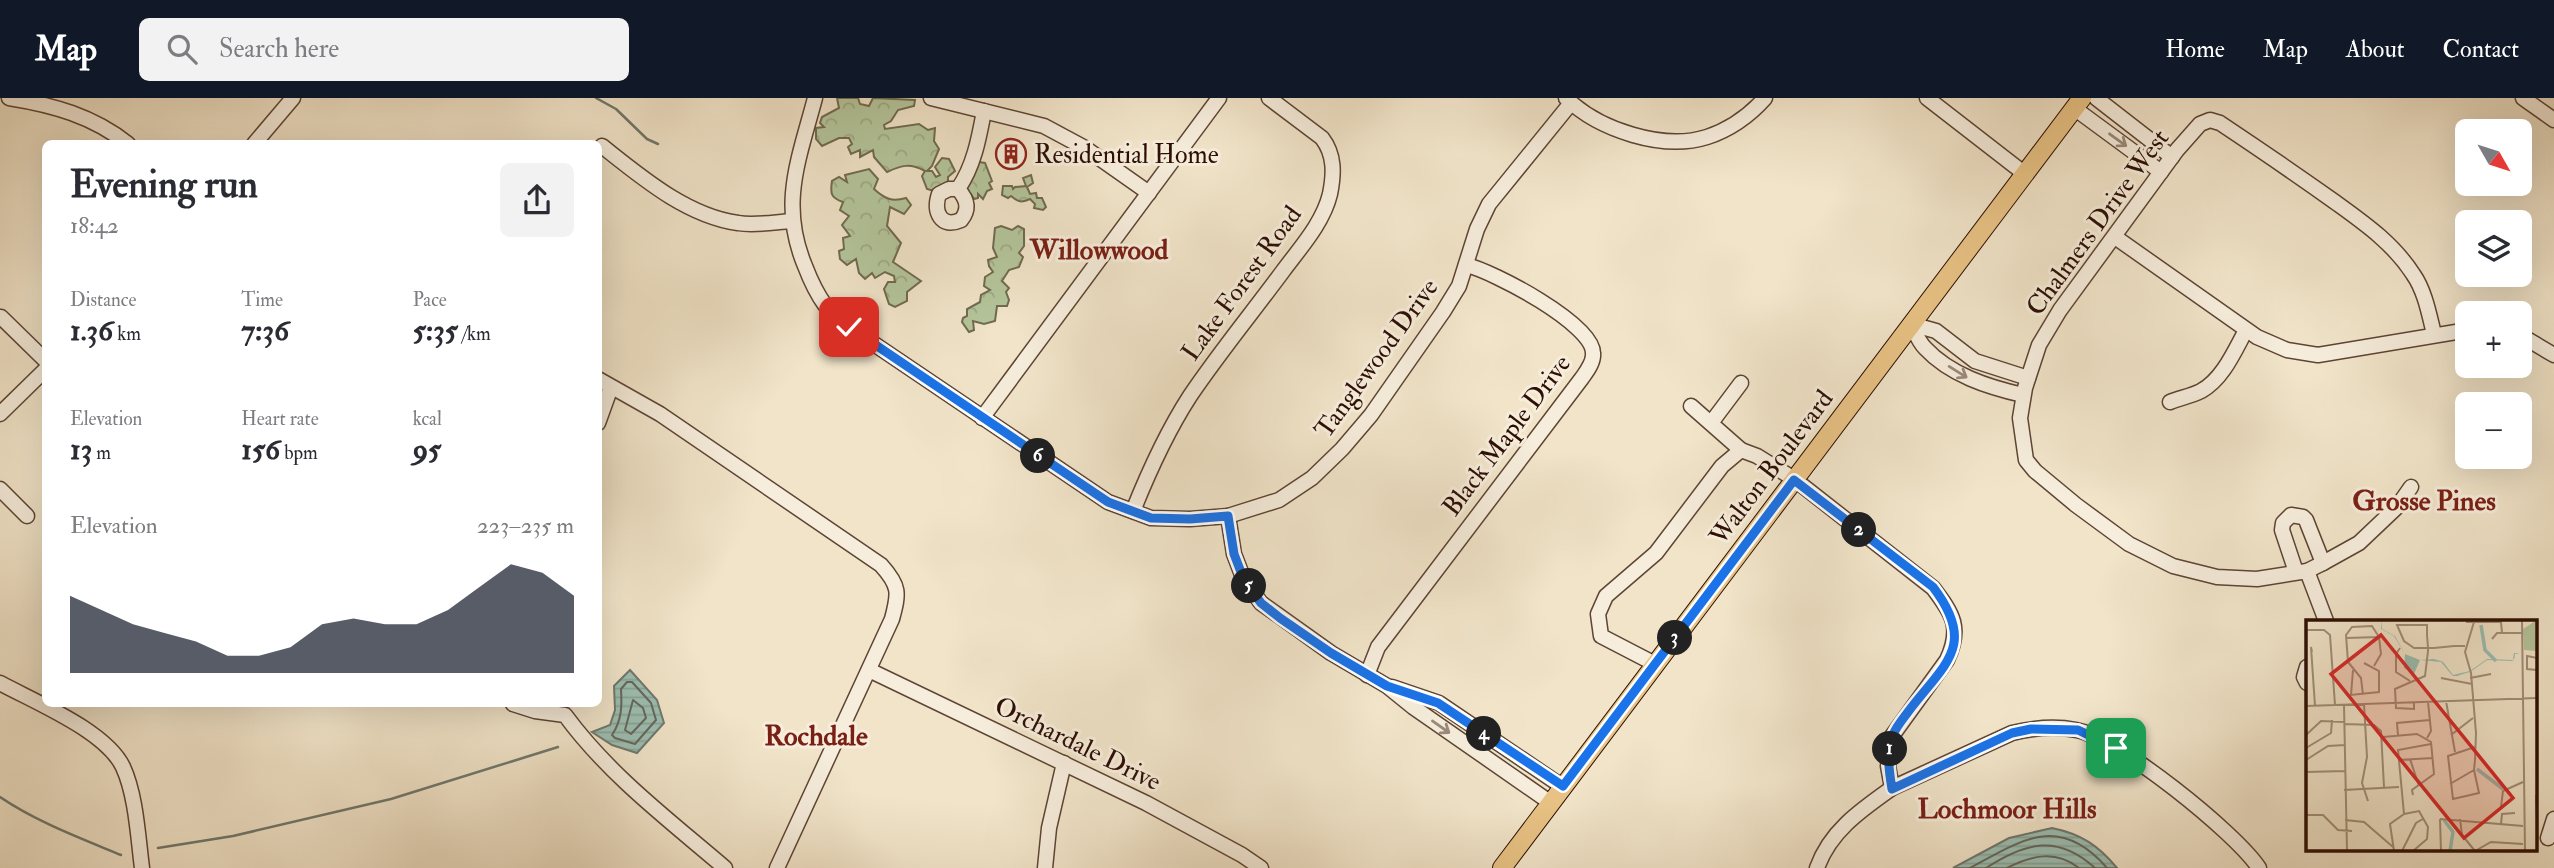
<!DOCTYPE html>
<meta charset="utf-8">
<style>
body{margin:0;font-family:"IM FELL Double Pica",serif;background:#f2f2f3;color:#2b2b33;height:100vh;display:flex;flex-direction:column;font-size:26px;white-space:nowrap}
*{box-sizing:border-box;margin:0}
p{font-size:23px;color:#7c7c81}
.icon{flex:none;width:38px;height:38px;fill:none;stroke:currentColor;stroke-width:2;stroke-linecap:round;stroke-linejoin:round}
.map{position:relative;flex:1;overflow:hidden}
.side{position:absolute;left:42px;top:42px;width:560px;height:567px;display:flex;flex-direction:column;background:#fff;border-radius:10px;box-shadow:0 7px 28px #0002}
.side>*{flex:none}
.needle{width:46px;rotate:129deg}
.fabs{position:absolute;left:2455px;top:21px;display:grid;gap:14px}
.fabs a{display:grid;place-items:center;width:77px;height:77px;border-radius:10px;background:#fff;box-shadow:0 7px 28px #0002;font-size:35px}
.pin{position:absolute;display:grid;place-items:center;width:60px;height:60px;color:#fff;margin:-30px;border-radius:14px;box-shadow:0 4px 10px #0006}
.km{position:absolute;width:35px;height:35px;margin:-18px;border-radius:50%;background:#222;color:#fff;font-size:19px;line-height:35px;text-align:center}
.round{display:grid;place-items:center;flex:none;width:74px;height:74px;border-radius:10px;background:#f2f2f3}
.head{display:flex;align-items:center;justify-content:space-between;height:119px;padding:0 28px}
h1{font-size:38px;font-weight:700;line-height:52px}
.figures{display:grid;grid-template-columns:repeat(3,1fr);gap:10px;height:119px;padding:7px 28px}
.figures div{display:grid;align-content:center}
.figures b{font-size:30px;font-weight:700}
.figures small{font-size:19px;font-weight:400}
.figures p{font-size:19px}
.chart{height:196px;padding:14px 28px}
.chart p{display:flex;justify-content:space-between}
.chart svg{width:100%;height:126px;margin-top:7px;fill:#111827;opacity:.7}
header{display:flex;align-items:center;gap:42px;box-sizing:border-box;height:98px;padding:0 35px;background:#111827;color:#fff}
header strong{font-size:33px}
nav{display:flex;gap:38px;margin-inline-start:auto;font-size:24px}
.search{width:490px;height:63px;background:#f2f2f3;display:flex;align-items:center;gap:18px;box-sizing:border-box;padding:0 24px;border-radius:10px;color:#7c7c81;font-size:26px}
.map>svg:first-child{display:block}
.forest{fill:url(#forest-crowns);stroke:#706a4f;stroke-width:2}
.water{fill:url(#water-rules);stroke:#6f786d;stroke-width:2}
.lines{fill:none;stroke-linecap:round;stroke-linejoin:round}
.shore{stroke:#64665b;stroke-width:2}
.stream{stroke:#6f786d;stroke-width:2.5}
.minor-casing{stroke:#5d4434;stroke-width:17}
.major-casing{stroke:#2c0e03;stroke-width:20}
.minor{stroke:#f6eddc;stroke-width:14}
.major{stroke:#e8c284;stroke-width:18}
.oneway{stroke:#9b897a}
.route-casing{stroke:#fff;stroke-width:14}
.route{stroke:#1a73e8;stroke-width:9}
.labels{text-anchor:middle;stroke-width:6;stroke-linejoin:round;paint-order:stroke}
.poi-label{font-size:26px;fill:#2c0e03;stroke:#f6eddc;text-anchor:start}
.street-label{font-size:26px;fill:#2c0e03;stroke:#f6eddc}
.neighbourhood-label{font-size:28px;font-weight:bold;fill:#7a1f14;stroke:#f6eddc}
.inset-river{fill:none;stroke:#9bbfb3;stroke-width:3.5}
.inset-road{fill:none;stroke:#a28e7a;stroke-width:2}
.view{fill:#d62828;fill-opacity:0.15;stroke:#d62828;stroke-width:3.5}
.inset-edge{fill:none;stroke:#2c0e03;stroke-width:3.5}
</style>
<header>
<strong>Map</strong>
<div class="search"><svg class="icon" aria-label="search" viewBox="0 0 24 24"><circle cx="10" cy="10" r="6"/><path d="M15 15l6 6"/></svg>Search here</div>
<nav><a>Home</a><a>Map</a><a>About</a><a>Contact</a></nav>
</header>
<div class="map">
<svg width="2554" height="770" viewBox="0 0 2554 770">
<defs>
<pattern id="forest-crowns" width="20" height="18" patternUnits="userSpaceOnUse" patternTransform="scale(1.75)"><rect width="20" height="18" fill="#b4c59b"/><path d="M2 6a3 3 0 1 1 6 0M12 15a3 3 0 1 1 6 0" fill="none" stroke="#9ba884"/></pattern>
<pattern id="water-rules" width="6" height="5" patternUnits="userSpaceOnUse" patternTransform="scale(1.75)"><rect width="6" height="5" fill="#9bbfb3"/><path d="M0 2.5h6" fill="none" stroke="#86a398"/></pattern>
</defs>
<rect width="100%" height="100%" fill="#f1e4c9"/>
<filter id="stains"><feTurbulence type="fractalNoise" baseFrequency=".00286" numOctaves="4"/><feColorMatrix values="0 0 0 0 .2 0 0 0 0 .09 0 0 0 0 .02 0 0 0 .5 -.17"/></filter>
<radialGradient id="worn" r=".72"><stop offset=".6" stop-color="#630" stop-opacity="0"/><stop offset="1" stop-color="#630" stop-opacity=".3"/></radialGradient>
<g class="forest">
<path d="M837 0H858L860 6 869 8 873 0 915 2 914 8 898 12 891 23 884 27 885 31 919 26 928 32 935 30 934 43 939 51 932 68 927 73H932L936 79 940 77 935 69 942 60 949 61 955 73 948 79V88L934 93 927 91 922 78 925 73C910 65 902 67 887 74L874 59 873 52 860 59V52L851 56 848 49 852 46 849 40H839L822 48 816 41V30L824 29 820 25 822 19 839 10Z"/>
<polygon points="979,64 985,65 992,83 989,85 992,91 987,93 983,101 978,96 978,100 974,101 971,96 963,92"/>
<path d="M869 71 878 81 874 91C885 101 892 104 906 100L911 107 904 116 890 109 887 128 901 145 893 164 921 183 907 194V203L895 209 889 206 884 191 888 184H895L894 178 885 174 875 180 872 175 865 181 859 175 856 161 847 167 840 161 839 153 844 151 843 140 850 138 842 127 849 118 840 112 843 104C831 100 830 96 832 83L839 79 847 84 845 77Z"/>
<path d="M1031 77 1033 85 1027 89 1030 96 1036 95 1037 100H1042L1046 109 1043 112 1034 110 1035 106 1030 101C1022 105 1018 104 1011 98L1008 100 1002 97 1003 88H1012L1013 91 1015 89 1026 88 1023 80Z"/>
<polygon points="1001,128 1012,132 1018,128 1024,131 1024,148 1019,155 1023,159 1019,169 1009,172 1002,183 1009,190 1006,194 1009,202 1007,208 997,208 995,223 984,226 973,223 974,232 969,234 962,224 963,220 967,218 967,211 980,204 981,197 990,192 984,188 985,179 993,174 989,168 988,162 997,159 993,150 995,130"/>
</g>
<g class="water">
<polygon points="630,572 657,602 664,625 637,655 612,647 592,634 610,627 615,612 614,588"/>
<path d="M2052 730C2081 736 2098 747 2117 770H1953L2009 740Z"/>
</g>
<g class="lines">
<g class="shore">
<path d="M627 584H632L651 605 656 622 635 646 615 640 612 637C622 622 622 608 621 591Z"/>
<polygon points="633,602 643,610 646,620 631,636 625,632"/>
<path d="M1970 770C2022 742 2059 715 2107 770"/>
<path d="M1986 770C2026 744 2058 736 2095 770"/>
<path d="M2007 770C2032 757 2056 752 2079 770"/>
</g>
<g class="stream">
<polyline points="596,0 616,11 647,41 658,46"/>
<path d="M0 699C37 724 80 740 121 757"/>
<polyline points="158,750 233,738 391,701 558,649"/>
</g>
<g class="minor-casing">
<g id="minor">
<path d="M9 0C53 7 93 18 128 46"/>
<path d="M815 0C799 61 779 106 805 168 810 181 817 196 825 207 832 215 841 222 849 229L1108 404 1151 420 1190 421 1228 418 1279 402 1312 380 1342 351 1371 317 1443 214 1459 188 1477 131 1489 106 1571 5"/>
<polyline points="931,0 1044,28 1085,50 1149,95"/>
<path d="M1566 0C1599 32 1663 53 1707 39 1731 31 1749 18 1765 0"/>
<polyline points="1927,0 2025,76"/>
<polyline points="2096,0 2172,59"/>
<polyline points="2523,0 2554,22"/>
<polyline points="2074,10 2161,74"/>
<polyline points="254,46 293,0"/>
<path d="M602 48C641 79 687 118 738 125 755 128 775 124 792 123"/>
<path d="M958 91H949L939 96C933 114 941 131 961 122 970 111 967 101 958 91 974 68 979 40 984 13"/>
<polyline points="2115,139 2257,239 2287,252 2318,257 2468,232"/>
<polyline points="1,219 46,263"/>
<path d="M1911 226C1915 234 1919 244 1925 250 1950 277 1988 289 2023 297"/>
<polyline points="1911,226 1936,233 1975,263 2028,280"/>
<polyline points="2520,237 2554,257"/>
<path d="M598 281 660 316 881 467C900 488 899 495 892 521L777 770"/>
<path d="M2170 304C2180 300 2191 298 2201 293 2223 281 2235 252 2246 232"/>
<polyline points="1691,308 1741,352"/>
<polyline points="0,316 46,271"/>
<polyline points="982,320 1219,0"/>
<polyline points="598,325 611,289"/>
<polyline points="1711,325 1741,285"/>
<path d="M2411 389 2397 409 2359 445 2323 465 2307 473 2257 481 2217 479 2173 468 2129 446 2076 407 2035 373 2026 362 2020 320 2025 290 2039 247 2060 212 2177 52 2200 26 2210 22 2220 25C2259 51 2297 77 2335 104 2364 125 2393 145 2413 176 2425 193 2429 216 2434 236"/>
<polyline points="0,391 27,418"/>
<path d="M1133 413C1149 373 1166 335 1190 298 1219 255 1252 215 1283 173 1300 150 1323 125 1330 96 1334 76 1335 57 1322 40L1269 0"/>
<polyline points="1228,418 1234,456 1244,482 1261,505 1331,555 1387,588 1413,609 1551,705"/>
<polyline points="2307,473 2326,523"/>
<polyline points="2296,474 2282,432 2283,425 2291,417 2303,419 2306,422 2323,465"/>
<path d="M1655 566 1601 538 1598 516 1606 498 1656 455 1722 368 1741 352 1757 358 1794 381 1933 490C1953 516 1962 530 1947 562L1892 638 1888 668 1892 690C1861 712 1830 733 1817 770"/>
<polyline points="2307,569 2304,579 2307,585"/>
<polyline points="869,572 1146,705 1242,757 1261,770"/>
<path d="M1367 577 1378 549 1582 280C1587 273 1594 264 1593 255 1593 226 1493 173 1466 167"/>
<path d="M0 585C35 604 106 633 123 669 136 697 138 739 142 770"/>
<polyline points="1392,589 1439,605 1563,689"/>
<path d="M513 606 535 613 565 617C609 677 669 722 725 770"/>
<path d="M1892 690 2012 635C2033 630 2055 628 2076 632 2117 639 2236 735 2259 770"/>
<polyline points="2548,740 2554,721"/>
<polyline points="1045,770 1049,730 1064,665"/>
</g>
</g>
<g class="major-casing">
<polyline id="major" points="1502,770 2082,0"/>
</g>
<use href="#minor" class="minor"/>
<use href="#major" class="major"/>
</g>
<defs><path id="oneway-shaft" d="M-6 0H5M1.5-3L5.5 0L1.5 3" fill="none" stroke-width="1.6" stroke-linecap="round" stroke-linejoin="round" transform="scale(1.75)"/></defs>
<g class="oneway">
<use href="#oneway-shaft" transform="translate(2118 42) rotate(36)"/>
<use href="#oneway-shaft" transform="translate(1958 274) rotate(32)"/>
<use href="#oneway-shaft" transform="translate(1441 629) rotate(35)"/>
</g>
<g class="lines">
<g class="route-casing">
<path id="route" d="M849 229 1108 404 1151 420 1190 421 1228 418 1234 456 1244 482 1261 505 1280 520 1331 555 1387 588 1438 605 1563 688 1794 382 1933 489C1978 548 1944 566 1908 614 1902 622 1896 629 1893 637 1886 654 1889 673 1892 691L2012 635 2031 631 2078 632 2116 650"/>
</g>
<use href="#route" class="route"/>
</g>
<defs>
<g id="building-ring" transform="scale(1.575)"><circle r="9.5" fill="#f6eddc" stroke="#8f2418" stroke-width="1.5"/><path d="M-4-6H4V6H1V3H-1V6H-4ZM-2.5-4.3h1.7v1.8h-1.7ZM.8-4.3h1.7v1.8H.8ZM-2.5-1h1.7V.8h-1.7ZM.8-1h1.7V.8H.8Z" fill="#8f2418"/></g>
</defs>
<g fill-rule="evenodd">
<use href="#building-ring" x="1011" y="56"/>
</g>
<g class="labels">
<g class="poi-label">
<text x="1034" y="65">Residential Home</text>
</g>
<g class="street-label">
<text transform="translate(2097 124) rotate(-54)" y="9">Chalmers Drive West</text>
<text transform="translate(1241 185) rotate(-54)" y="9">Lake Forest Road</text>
<text transform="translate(1376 260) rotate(-54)" y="9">Tanglewood Drive</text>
<text transform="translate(1506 337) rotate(-53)" y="9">Black Maple Drive</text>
<text transform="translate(1771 369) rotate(-53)" y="9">Walton Boulevard</text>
<text transform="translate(1078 645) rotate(26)" y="9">Orchardale Drive</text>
</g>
<g class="neighbourhood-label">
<text x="1099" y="161">Willowwood</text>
<text x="2424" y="412">Grosse Pines</text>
<text x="816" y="647">Rochdale</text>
<text x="2007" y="720">Lochmoor Hills</text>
</g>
</g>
<g transform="translate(2306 522)">
<rect width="231" height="231" fill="#f1e4c9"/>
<path d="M231 0V31L218 30 217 9Z" fill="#b4c59b"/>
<path d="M76 0V9L89 16 99 34 114 40 128 39 131 40 135 41 137 42 147 55 164 51 181 39 207 40H208L207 38 208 33H214L209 34 208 40 206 41 181 40 167 50 164 52 160 53 151 56H147L145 54 135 42 114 40 108 54 98 48 99 34 88 16 75 9Z" fill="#9bbfb3"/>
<path class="inset-river" d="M175 5 179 30 190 41M171 149 197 169M138 200 147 212 144 231"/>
<path class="inset-road" d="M216 0 219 231M160 2H195L196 13M168 2 159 32 165 53 170 113 169 140 168 150 173 173 147 179 142 136 169 127M0 10H18L24 15 29 85M40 18 73 17M186 19 191 13H216M94 28 90 34V52L104 61M6 32 5 27 9 86M231 38 221 36V49L231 50M47 50 45 75 73 72V51L58 43M135 58 166 64M164 58 185 54M57 75 55 58 42 42 40 15 46 7 66 6 73 17 75 34 68 46M140 81 149 132M108 83V89L90 88 89 69 119 56 122 31V28L121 15V5H91L98 21 108 28H128L148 26H159M58 84 61 137 56 163 62 181M38 85 41 231M0 86 231 78M39 104 68 105 75 111 78 167M0 115 15 101 39 102M92 115 91 103 124 100M145 115 167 98M77 117 111 114 125 122 128 154 106 170 107 175M121 118 125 111 122 82M0 128 25 113 26 100M104 139 113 166M0 140 22 126 39 125M92 140 127 138M0 152 39 151M144 164 168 150M38 170 93 167M230 175 231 199M195 187 197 171 217 162M98 194 113 191 122 207 121 219 107 231M0 195H17L32 210 46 211M134 199 217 206M134 199 135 231M154 199 156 215 169 231M39 200 58 202 87 227M195 204 196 194 209 193M88 231 84 204 98 194 92 130 125 124M96 231 110 203 117 199M169 231 185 222 217 224"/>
<path class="view" d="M75 15 207 178 158 218 25 54Z"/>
<rect width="231" height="231" class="inset-edge"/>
</g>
<rect width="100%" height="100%" filter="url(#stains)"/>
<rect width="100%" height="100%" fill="url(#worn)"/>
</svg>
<div class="fabs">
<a><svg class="needle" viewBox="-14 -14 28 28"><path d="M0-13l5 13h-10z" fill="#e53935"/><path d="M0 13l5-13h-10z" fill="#7c7c81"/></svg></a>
<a><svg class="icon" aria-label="layers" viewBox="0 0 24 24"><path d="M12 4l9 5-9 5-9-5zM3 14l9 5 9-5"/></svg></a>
<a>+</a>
<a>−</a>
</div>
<div class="pin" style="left:2116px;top:650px;background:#1e9e55"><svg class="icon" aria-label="arrive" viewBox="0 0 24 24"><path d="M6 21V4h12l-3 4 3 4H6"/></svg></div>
<div class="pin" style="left:849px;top:229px;background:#d93025"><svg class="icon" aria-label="check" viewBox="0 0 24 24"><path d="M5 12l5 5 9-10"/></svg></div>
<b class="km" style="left:1890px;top:651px">1</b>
<b class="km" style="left:1859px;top:432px">2</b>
<b class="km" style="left:1675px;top:540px">3</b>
<b class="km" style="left:1484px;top:636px">4</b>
<b class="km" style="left:1249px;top:488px">5</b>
<b class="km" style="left:1038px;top:358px">6</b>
<section class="side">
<div class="head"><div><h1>Evening run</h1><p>18:42</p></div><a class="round"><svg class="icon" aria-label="share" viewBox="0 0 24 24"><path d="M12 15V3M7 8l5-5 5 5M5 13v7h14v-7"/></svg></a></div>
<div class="figures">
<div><p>Distance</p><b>1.36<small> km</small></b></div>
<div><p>Time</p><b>7:36</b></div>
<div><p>Pace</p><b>5:35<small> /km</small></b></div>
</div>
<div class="figures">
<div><p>Elevation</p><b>13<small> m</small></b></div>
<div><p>Heart rate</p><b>156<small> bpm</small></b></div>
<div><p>kcal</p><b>95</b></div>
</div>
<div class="chart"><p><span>Elevation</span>223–235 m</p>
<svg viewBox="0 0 160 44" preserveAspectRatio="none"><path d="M0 44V17L10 22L20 27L30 30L40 33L50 38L60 38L70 35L80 27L90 25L100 27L110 27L120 22L130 14L140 6L150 9L160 17V44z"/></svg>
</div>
</section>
</div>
